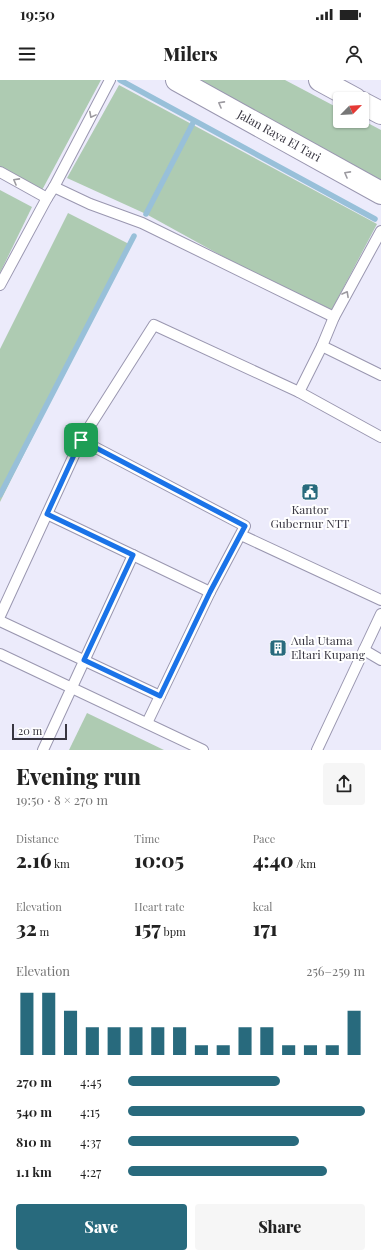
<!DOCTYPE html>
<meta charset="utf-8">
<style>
body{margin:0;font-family:"Playfair Display",serif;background:#f6f6f6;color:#222;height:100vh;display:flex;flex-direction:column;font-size:15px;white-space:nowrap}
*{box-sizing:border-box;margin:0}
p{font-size:13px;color:#767676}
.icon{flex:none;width:22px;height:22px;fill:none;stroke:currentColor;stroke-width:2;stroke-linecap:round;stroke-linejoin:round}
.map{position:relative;height:670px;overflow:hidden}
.details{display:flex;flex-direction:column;background:#fff;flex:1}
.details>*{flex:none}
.needle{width:26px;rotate:66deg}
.tools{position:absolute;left:333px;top:12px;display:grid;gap:8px}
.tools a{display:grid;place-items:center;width:36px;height:36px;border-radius:4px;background:#fff;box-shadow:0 1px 3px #0004;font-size:20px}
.scale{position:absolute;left:12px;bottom:10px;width:55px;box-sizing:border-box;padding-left:4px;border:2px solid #383641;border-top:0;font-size:11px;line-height:14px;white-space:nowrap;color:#383641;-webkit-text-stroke:3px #fff;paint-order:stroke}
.pin{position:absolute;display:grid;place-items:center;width:34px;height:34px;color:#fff;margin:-17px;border-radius:8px;box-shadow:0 2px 6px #0006}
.round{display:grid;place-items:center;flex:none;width:42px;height:42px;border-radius:4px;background:#f6f6f6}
.headline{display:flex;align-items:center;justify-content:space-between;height:68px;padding:0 16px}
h1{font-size:22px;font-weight:800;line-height:30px}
.metrics{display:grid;grid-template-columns:repeat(3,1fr);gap:6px;height:68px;padding:4px 16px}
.metrics div{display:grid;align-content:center}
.metrics b{font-size:20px;font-weight:800}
.metrics small{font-size:11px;font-weight:400}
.metrics p{font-size:11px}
.chart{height:112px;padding:8px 16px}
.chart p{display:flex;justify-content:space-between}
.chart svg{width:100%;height:72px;margin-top:4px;stroke:#286a7d;stroke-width:6}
.button{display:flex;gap:8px;margin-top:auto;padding:8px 16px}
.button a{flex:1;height:46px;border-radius:4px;background:#286a7d;color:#fff;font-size:16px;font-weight:800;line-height:46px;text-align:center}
.button a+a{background:#f6f6f6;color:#222}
ul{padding:0 16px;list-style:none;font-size:13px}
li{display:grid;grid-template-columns:64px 48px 1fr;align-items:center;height:30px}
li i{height:10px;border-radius:5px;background:#286a7d}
.status{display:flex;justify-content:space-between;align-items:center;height:28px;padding:0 20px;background:#fff;direction:ltr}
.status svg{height:11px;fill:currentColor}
header{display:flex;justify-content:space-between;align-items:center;height:52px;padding:0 16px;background:#fff;font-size:18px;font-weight:800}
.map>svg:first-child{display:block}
.green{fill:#aecbb2}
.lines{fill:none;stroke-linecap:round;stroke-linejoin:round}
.stream{stroke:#98c0d9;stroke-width:5.5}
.service-casing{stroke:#9a97b0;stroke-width:12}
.primary-casing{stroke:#9a97b0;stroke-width:24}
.service{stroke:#fff;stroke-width:10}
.primary{stroke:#fff;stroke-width:22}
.oneway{stroke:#9c9aa0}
.route-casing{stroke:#fff;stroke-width:8}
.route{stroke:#1a73e8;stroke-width:5}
.labels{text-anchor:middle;stroke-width:4;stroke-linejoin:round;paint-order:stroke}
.street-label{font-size:12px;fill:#383641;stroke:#fff}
.poi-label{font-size:12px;fill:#383641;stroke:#fff}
</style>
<div class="status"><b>19:50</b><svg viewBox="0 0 49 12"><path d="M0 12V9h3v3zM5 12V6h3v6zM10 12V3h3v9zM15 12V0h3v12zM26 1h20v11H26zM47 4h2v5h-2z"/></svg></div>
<header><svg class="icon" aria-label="menu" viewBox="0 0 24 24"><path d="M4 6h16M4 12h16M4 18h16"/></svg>Milers<svg class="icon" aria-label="person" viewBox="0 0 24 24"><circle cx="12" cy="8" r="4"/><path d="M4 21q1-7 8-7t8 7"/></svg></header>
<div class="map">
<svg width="381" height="670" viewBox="0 0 381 670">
<rect width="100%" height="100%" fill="#ecebfb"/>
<g class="green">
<polygon points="0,0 101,0 41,112 0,91"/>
<polygon points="186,0 285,0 340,29 340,41 362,40 381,50 381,105"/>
<polygon points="119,5 377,144 329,235 146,134 67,98"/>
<polygon points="0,110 32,127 0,193"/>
<polygon points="68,133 129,164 0,422 0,269"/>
<polygon points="87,633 164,670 69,670"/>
</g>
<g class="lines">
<g class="stream">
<polyline points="120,0 375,139"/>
<polyline points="146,134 194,41"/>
<polyline points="0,415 134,156"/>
</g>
<g class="service-casing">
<g id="service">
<polyline points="0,92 47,118 54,107 110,0"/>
<polyline points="54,107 90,124 142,143 334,237"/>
<polyline points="0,205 47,118"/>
<polyline points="322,266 381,295"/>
<polyline points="299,312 322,266 334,237 381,151"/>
<polyline points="47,434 210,512"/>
<polyline points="241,455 381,520"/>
<polyline points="0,536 81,360"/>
<polyline points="0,541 160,616"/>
<polyline points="364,570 381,534"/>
<polyline points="0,574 203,670"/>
<polyline points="147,643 210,512 245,446 81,360 154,245 299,312 381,357"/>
<polyline points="43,670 133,475"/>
<polyline points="317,670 364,570 381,580"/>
</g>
</g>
<g class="primary-casing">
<g id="primary">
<polyline points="177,0 381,113"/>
<polyline points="320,0 355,19"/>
<polyline points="362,23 381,33"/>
</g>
</g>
<use href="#service" class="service"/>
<use href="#primary" class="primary"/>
</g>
<defs><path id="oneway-chevron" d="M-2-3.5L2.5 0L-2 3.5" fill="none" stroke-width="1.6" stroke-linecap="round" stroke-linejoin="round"/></defs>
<g class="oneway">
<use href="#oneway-chevron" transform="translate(221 24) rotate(-151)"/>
<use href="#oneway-chevron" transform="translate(92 35) rotate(118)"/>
<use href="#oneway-chevron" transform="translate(347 94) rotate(-151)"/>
<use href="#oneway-chevron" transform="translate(16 101) rotate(-151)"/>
<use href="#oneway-chevron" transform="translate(346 214) rotate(-61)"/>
</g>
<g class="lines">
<g class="route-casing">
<polygon id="route" points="81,360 245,446 210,512 160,616 84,580 133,475 47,434"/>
</g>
<use href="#route" class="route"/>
</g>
<defs>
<g id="civic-square" transform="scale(0.9)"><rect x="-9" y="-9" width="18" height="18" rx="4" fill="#286a7d" stroke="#fff"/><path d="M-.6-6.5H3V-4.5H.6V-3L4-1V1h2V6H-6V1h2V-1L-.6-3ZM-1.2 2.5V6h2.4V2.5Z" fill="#fff"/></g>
<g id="building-square" transform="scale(0.9)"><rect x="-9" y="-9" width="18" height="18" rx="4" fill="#286a7d" stroke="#fff"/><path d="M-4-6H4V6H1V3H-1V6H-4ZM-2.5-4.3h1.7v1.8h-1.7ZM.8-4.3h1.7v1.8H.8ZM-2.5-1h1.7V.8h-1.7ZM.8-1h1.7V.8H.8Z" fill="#fff"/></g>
</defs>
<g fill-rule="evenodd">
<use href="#civic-square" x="310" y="412"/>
<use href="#building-square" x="278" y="568"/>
</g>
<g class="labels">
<g class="street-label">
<text transform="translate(279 56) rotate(29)" y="4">Jalan Raya El Tari</text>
</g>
<g class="poi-label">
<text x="310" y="434">Kantor<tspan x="310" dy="14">Gubernur NTT</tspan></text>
<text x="291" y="565" text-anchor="start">Aula Utama<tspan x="291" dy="14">Eltari Kupang</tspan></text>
</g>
</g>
</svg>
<div class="tools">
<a><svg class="needle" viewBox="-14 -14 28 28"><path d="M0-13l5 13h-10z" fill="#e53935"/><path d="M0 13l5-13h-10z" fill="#767676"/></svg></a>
</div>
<div class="scale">20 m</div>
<div class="pin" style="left:81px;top:360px;background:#1e9e55"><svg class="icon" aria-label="arrive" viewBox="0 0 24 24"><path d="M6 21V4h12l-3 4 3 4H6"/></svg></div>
</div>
<section class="details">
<div class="headline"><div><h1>Evening run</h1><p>19:50 · 8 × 270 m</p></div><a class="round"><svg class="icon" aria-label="share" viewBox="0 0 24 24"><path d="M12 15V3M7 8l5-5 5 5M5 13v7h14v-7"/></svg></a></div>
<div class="metrics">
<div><p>Distance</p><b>2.16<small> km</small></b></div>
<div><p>Time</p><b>10:05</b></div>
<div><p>Pace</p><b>4:40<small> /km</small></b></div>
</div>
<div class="metrics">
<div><p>Elevation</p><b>32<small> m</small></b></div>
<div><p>Heart rate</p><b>157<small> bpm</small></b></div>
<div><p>kcal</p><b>171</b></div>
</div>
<div class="chart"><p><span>Elevation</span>256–259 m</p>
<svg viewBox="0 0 160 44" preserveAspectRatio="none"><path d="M5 44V6M15 44V6M25 44V17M35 44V27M45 44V27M55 44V27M65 44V27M75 44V27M85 44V38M95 44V38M105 44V27M115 44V27M125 44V38M135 44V38M145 44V38M155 44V17"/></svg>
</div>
<ul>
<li><b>270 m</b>4:45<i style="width:64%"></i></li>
<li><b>540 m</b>4:15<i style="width:100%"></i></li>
<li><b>810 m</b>4:37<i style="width:72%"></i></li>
<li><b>1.1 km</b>4:27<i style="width:84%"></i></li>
</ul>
<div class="button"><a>Save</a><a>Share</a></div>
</section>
